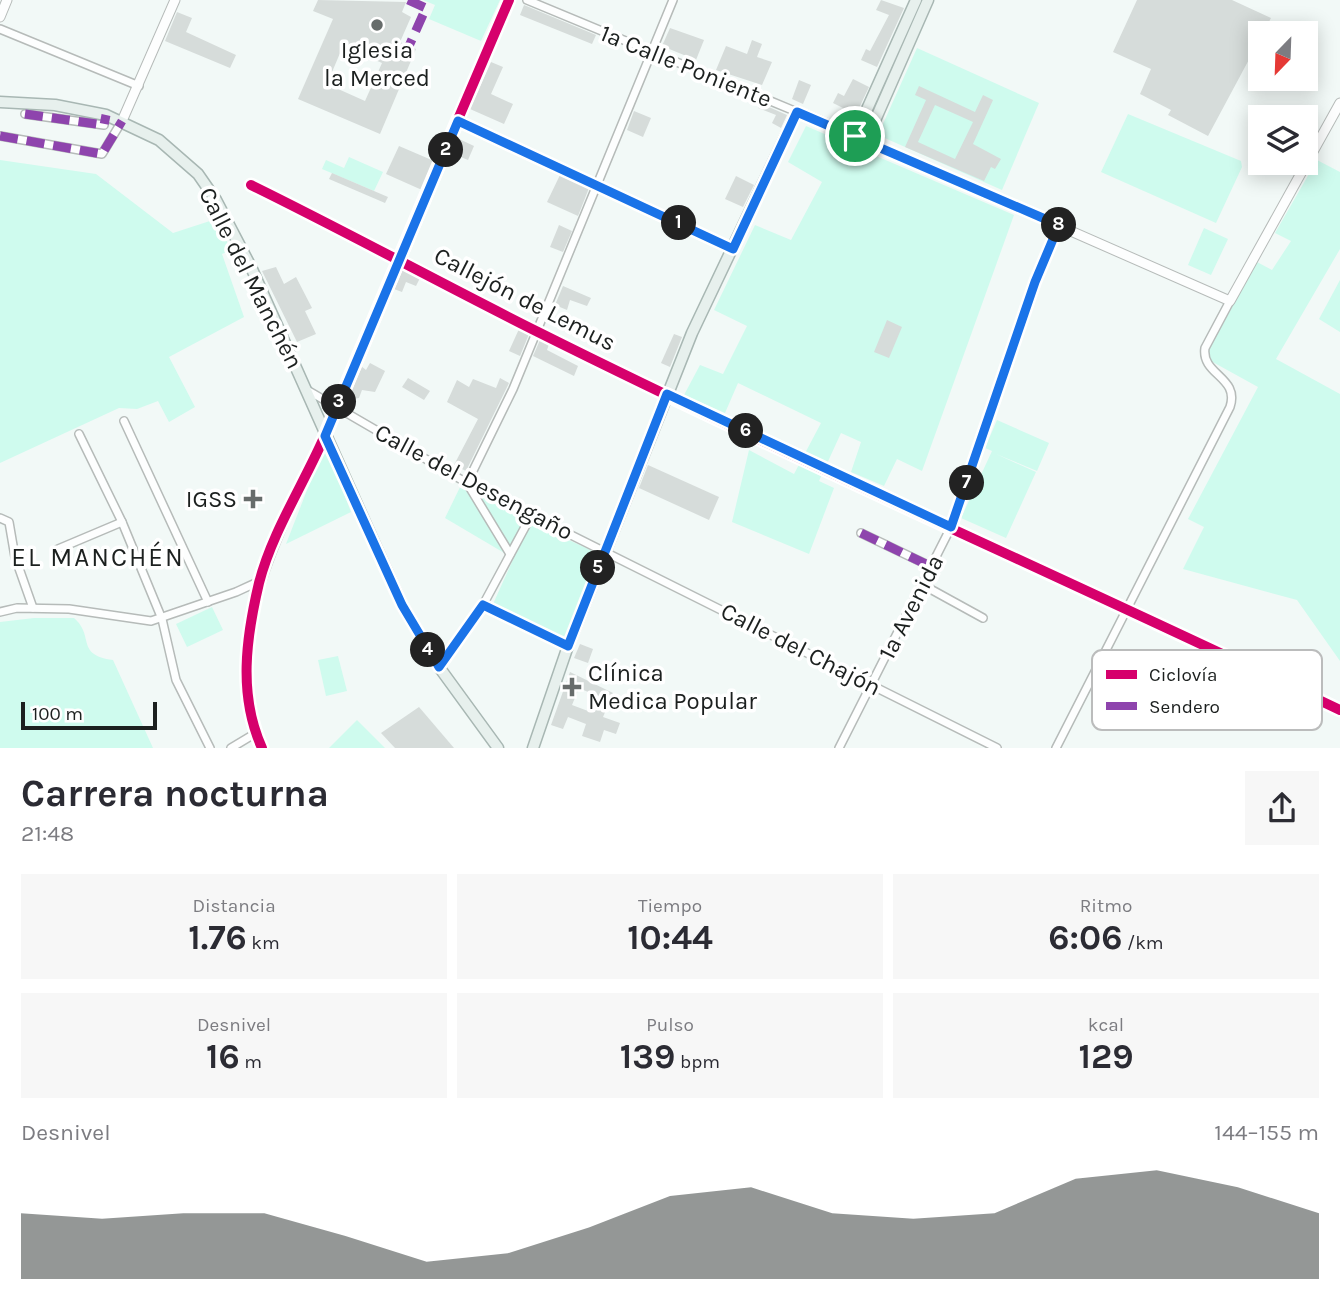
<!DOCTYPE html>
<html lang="es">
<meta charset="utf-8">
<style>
body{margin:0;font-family:Karla,sans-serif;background:#f7f7f7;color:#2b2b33;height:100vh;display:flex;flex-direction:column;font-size:26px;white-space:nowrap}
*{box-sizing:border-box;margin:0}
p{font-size:23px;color:#7c7c81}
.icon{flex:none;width:38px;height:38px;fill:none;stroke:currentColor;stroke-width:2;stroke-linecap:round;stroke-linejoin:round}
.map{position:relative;height:748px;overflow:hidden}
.drawer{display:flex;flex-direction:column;background:#fff;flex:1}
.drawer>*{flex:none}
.needle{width:46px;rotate:203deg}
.fabs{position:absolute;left:1248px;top:21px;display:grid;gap:14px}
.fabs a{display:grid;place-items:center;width:70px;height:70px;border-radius:0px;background:#fff;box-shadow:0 4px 18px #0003;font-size:35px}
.scale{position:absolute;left:21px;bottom:18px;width:136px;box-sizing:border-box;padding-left:7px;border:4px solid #1c201f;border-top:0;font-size:19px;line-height:24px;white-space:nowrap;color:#1c201f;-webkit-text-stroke:5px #fff;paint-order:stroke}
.pin{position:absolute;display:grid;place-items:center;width:60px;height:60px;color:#fff;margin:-30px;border:4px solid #fff;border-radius:50%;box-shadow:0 2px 7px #0007}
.km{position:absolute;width:35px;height:35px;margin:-18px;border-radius:50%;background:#222;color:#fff;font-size:19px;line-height:35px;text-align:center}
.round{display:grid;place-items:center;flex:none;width:74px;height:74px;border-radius:0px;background:#f7f7f7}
.overview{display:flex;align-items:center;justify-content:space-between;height:119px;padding:0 21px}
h1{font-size:38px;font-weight:700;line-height:52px}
.metrics{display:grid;grid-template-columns:repeat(3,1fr);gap:10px;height:119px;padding:7px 21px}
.metrics div{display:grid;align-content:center;border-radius:0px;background:#f7f7f7;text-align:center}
.metrics b{font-size:35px;font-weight:700}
.metrics small{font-size:19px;font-weight:400}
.metrics p{font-size:19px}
.chart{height:196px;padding:14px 21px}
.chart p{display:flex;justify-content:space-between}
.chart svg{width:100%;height:126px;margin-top:7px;fill:#676c6b;opacity:.7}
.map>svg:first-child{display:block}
.green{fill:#cffbee}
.building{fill:#d6dcda;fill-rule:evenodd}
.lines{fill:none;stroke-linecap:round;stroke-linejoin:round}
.minor-casing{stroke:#b6bbb9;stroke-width:10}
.tertiary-casing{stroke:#b6bbb9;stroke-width:11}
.primary-casing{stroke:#a8b7b3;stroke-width:13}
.minor{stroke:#fdfefe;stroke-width:7}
.tertiary{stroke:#fdfefe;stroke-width:9}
.primary{stroke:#e7f0ed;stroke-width:10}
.quiet{stroke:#8e44ad;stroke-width:9;stroke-dasharray:18 9;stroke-linecap:butt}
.cycleway-casing{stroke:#fff;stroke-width:15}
.cycleway{stroke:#d6006c;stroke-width:10}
.route-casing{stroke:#fff;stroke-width:14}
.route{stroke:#1a73e8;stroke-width:9}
.poi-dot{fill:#676c6b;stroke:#fff;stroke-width:2.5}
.labels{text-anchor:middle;stroke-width:7;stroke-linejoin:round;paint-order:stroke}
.poi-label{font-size:24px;fill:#1c201f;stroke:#fff}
.street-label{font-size:24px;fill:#1c201f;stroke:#fff}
.neighbourhood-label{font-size:26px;letter-spacing:2px;fill:#1c201f;stroke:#fff}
.key{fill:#fff;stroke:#bbbcbc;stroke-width:2}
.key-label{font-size:19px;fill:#1c201f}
</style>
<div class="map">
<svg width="1340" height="748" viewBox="0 0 1340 748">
<rect width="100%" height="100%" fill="#f2f9f7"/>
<g class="green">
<polygon points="423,0 500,0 481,41 429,19 435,5"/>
<polygon points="917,48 1039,103 1002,190 878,135"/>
<polygon points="1128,114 1241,161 1242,167 1216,223 1101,172"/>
<polygon points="806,126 1014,215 922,471 897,459 884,486 851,472 861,442 841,433 819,481 834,488 809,554 732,522 749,450 794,474 821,423 738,383 725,413 684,395 700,365 723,374 747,326 714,310 755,225 791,240 822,182 788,162"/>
<polygon points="349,157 383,172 374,191 322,169 326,160 344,168"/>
<polygon points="0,160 96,174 173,233 216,219 231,250 222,254 244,317 169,357 195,407 169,422 158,401 137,409 119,408 0,463"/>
<polygon points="1317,160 1340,172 1340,249 1276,359 1340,394 1340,661 1297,600 1183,569 1204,527 1188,519 1258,387 1209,360 1208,350 1257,262 1272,270 1291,241 1275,233"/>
<polygon points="1204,228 1228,239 1211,275 1188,265"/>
<polygon points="1340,280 1340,332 1319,319"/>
<polygon points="997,420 1049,443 1037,471 996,454 1036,472 1006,538 961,518 992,451 985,448"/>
<polygon points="325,444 351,512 286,544"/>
<polygon points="463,481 506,554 445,518"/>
<polygon points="474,490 526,519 511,548"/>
<polygon points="530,522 599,554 567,640 493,604"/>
<polygon points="212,607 223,630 187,647 176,624"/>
<path d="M34 618H74C95 636 75 655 113 660L153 748H0V622Z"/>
<polygon points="338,656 347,691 326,696 318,660"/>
<polygon points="357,720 385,748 329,748"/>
</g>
<g class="building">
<path d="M318 0 406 2 402 12 411 17 400 42 416 49 380 134 298 99 333 19 313 11ZM343 46 382 63 365 101 327 84Z"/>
<polygon points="881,0 904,8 877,67 861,60 866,49 870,51 889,15 876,10"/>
<polygon points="1137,0 1232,0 1271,18 1263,33 1260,33 1260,39 1208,136 1168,115 1171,110 1140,94 1151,69 1113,52"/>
<polygon points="524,5 596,35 592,44 520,15"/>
<polygon points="177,12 192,18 186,32 236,55 230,68 165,41"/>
<polygon points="670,28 704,40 696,60 662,46"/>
<polygon points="752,40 762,44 757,57 772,62 762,85 716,70 726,46 747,54"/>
<polygon points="491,62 503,67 491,94 513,104 504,124 470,109"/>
<polygon points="853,79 869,87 851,125 838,119 843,108 833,103 838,93 844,96"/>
<polygon points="799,80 811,85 803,104 792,99"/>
<path d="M919 86 975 112 983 95 993 100 973 144 1001 159 995 169 991 167 984 181 905 147 926 100 915 95ZM935 105 973 122 955 159 918 142Z"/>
<polygon points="760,103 787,115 781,128 772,123 776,115 758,108"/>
<polygon points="634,111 651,118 643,137 627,130"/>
<polygon points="457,138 474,146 468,160 451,153"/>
<polygon points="399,146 434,161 422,190 386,174"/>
<polygon points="332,173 388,197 385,203 329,179"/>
<polygon points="560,175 589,188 578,216 547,202"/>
<polygon points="736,176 754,185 743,207 725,199"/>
<polygon points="559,225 572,231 563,252 550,247"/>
<polygon points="276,267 284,284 296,277 312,308 305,311 316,334 297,342 262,271"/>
<polygon points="402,269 420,278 416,286 406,282 402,292 394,289"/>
<polygon points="563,286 591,298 587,306 570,300 567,310 555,305"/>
<polygon points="887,320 902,327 889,358 874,352"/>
<polygon points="519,329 529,334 520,356 509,351"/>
<polygon points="674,334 682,337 670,367 661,363"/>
<polygon points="540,340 549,344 547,350 578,366 574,376 533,356"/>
<polygon points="370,363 385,371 375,392 362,390 359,398 347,400 361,366 366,370"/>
<polygon points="408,378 430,391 424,400 402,387"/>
<polygon points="500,378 509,383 466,471 454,465 478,419 447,402 457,380 469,387 473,379 496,388"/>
<polygon points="648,465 719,497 709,520 639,488"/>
<polygon points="580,644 593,649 588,663 574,658"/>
<path d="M570 672 613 693 603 717 620 723 616 734 604 730 600 742 582 736 586 724 568 717 563 729 551 725ZM579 688 595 695 588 711 572 705Z"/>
<polygon points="419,707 454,748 395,748 381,733"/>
</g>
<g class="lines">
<g class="minor-casing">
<g id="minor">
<polyline points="527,0 797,112"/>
<polyline points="0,29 139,86"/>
<polyline points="25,114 104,125 106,115"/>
<polyline points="458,121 734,249"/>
<polyline points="0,136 102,154 122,121"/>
<path d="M251 185C347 232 442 284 538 332 802 464 1074 582 1340 710"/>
<polyline points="307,390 467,483 997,748"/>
<polyline points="124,421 208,602"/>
<polyline points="79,434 122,522 162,619 176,680 210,748"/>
<polyline points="325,435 509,0"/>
<polyline points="0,518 9,522 15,557 33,608"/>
<polyline points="861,533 932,567"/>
<polyline points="58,549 122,522"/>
<polyline points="510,554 467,483 513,389 673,0"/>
<polyline points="923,585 983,618"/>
<polyline points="483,605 568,646"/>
<polyline points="0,612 17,608 69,609 151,621 236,592 260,581"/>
<polyline points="439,667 483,605 531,516"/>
<polyline points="1097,668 1190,720"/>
<polyline points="231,748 256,733"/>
<polyline points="839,748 951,527 1035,282 1059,225"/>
<path d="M1056 748 1230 407C1240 377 1201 375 1205 348L1230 301"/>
</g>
</g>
<g class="tertiary-casing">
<g id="tertiary">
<polyline points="0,17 7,0"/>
<polyline points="122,121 175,0"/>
<polyline points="866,141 1230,301 1340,103"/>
<path d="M262 748C215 642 280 531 325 436"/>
</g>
</g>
<g class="primary-casing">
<g id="primary">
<polyline points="0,102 55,105 106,115 159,140 198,174 216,200 251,267 402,605 439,667 498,748"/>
<polyline points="855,136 916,0"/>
<polyline points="533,748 568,646 692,333 797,112 866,141 928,0"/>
</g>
</g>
<use href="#minor" class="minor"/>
<use href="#tertiary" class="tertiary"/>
<use href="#primary" class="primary"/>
<g class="quiet">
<polyline points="408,0 426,8 409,46"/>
<polyline points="25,114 104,125 106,115"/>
<polyline points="0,136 102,154 122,121"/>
<polyline points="861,533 932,567"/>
</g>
<g class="cycleway-casing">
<g id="cycleway">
<path d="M251 185C347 232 442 284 538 332 802 464 1074 582 1340 710"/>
<path d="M262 748C238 695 246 638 259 583 272 532 305 482 326 433 386 289 447 144 509 0"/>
</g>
</g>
<use href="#cycleway" class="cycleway"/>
</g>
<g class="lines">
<g class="route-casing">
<polygon id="route" points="797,112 1059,225 1035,282 951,527 667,394 568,646 483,605 439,667 402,605 325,436 458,121 733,249"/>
</g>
<use href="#route" class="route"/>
</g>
<g class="poi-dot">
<circle cx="377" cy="25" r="7"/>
<path d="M249.5 488.5h7v7h7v7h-7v7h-7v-7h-7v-7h7z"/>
<path d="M568.5 676.5h7v7h7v7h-7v7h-7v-7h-7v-7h7z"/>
</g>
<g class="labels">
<g class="poi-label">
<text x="377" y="58">Iglesia<tspan x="377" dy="28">la Merced</tspan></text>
<text x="237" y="507" text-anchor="end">IGSS</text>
<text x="588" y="681" text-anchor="start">Clínica<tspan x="588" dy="28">Medica Popular</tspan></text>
</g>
<g class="street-label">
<text transform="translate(686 66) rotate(22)" y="8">1a Calle Poniente</text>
<text transform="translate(251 278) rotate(63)" y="8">Calle del Manchén</text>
<text transform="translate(525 299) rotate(27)" y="8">Callejón de Lemus</text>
<text transform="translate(474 482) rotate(28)" y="8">Calle del Desengaño</text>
<text transform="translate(911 607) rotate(-63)" y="8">1a Avenida</text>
<text transform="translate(801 649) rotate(27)" y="8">Calle del Chajón</text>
</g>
<g class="neighbourhood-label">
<text x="98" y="566">EL MANCHÉN</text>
</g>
</g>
<rect x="1092" y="650" width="230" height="80" rx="10" class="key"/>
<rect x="1106" y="670" width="31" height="9" fill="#d6006c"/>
<rect x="1106" y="702" width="31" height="8" fill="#8e44ad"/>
<g class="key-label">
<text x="1149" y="681">Ciclovía</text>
<text x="1149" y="713">Sendero</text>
</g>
</svg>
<div class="fabs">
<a><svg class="needle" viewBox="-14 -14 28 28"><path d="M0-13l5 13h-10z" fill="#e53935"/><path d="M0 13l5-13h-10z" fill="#7c7c81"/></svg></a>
<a><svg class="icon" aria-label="layers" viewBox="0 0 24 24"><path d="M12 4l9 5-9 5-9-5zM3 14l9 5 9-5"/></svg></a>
</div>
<div class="scale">100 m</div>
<div class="pin" style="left:855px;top:136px;background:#1e9e55"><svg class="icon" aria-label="arrive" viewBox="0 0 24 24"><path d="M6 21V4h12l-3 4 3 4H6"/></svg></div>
<b class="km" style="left:679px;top:223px">1</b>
<b class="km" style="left:446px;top:150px">2</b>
<b class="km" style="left:339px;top:402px">3</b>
<b class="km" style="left:428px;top:650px">4</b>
<b class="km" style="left:598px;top:568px">5</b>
<b class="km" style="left:746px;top:431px">6</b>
<b class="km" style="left:967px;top:483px">7</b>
<b class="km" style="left:1059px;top:225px">8</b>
</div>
<section class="drawer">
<div class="overview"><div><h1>Carrera nocturna</h1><p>21:48</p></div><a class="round"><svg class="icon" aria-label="share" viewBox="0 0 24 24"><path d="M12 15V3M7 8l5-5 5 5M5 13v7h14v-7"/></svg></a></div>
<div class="metrics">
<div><p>Distancia</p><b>1.76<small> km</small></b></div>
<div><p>Tiempo</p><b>10:44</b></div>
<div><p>Ritmo</p><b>6:06<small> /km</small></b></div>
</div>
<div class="metrics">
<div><p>Desnivel</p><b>16<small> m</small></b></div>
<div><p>Pulso</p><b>139<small> bpm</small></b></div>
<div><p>kcal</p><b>129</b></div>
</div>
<div class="chart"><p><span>Desnivel</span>144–155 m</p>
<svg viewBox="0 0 160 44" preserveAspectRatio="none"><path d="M0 44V21L10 23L20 21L30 21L40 29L50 38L60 35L70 26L80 15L90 12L100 21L110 23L120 21L130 9L140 6L150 12L160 21V44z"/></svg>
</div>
</section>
